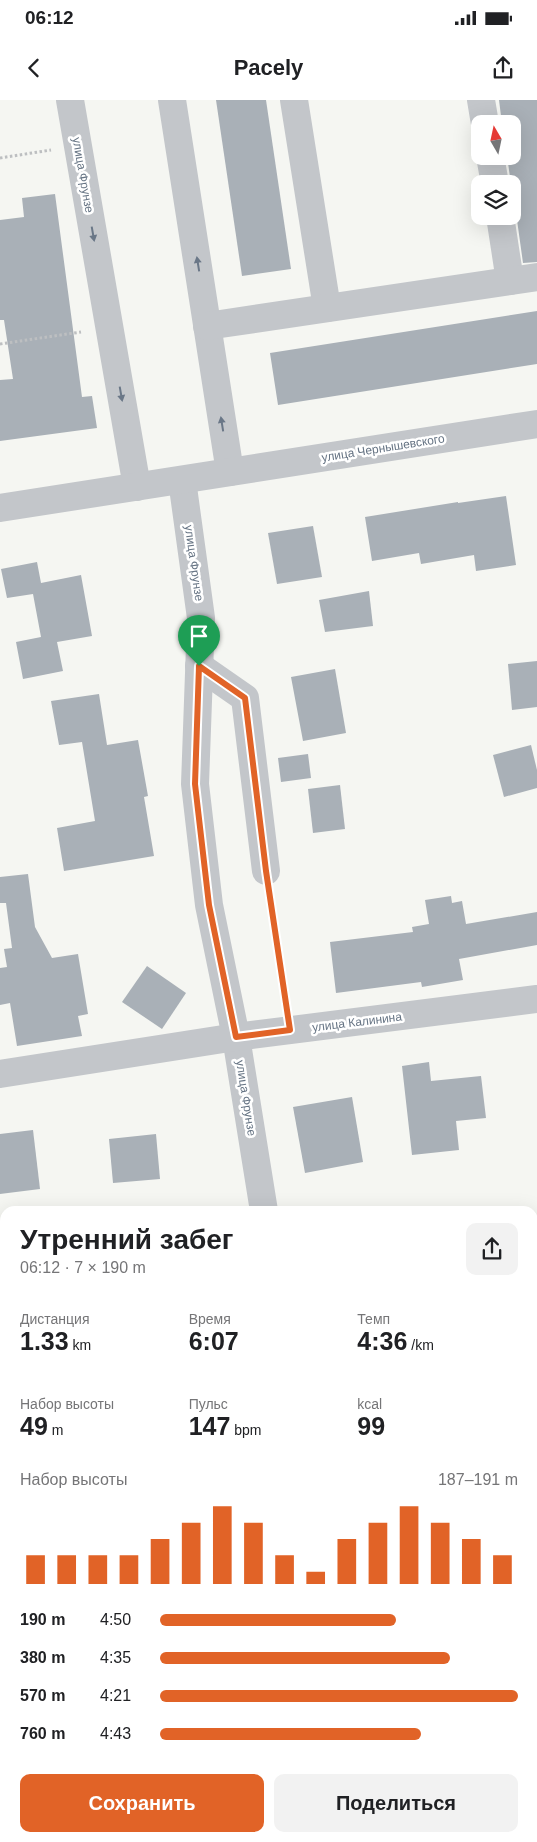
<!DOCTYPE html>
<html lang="ru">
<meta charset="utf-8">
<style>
body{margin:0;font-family:Helvetica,sans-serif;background:#f2f2f2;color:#202124;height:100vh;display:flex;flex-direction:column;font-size:19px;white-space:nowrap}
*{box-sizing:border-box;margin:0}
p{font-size:16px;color:#757577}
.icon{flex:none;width:28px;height:28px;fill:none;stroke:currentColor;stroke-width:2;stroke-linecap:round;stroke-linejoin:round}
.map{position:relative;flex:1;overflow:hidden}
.panel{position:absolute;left:0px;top:1106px;width:538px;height:636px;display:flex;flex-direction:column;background:#fff;border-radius:15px 15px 0 0;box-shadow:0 5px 20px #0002}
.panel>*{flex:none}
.needle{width:32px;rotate:351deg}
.buttons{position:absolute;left:471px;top:15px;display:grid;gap:10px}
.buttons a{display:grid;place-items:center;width:50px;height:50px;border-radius:10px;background:#fff;box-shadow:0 5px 20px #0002;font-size:25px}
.pin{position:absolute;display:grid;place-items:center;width:42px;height:42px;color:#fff;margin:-51px -21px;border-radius:50% 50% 50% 0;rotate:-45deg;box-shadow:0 0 5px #0007}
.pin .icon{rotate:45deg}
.round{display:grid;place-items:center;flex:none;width:52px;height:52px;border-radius:10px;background:#f2f2f2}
.summary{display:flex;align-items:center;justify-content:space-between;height:85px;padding:0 20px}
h1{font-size:28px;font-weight:600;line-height:38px}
.metrics{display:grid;grid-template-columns:repeat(3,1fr);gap:8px;height:85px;padding:5px 20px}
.metrics div{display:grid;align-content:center}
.metrics b{font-size:25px;font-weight:600}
.metrics small{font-size:14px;font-weight:400}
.metrics p{font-size:14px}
.chart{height:140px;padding:10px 20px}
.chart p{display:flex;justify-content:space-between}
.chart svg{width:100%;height:90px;margin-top:5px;stroke:#e16327;stroke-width:6}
.button{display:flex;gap:10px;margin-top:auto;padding:10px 20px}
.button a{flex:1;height:58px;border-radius:10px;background:#e16327;color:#fff;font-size:20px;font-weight:600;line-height:58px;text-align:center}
.button a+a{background:#f2f2f2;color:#202124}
ul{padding:0 20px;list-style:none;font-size:16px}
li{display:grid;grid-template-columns:80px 60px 1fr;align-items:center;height:38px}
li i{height:12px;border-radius:6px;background:#e16327}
.status{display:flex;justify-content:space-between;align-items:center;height:35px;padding:0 25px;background:#fff;direction:ltr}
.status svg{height:14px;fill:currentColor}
header{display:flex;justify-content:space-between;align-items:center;height:65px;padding:0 20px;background:#fff;font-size:22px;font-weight:600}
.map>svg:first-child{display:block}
.building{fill:#a9b0b7}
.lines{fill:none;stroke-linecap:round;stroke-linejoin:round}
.path{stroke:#bdbfc1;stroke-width:3;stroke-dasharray:2.5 2.5;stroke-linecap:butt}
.minor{stroke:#c3c6ca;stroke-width:28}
.oneway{fill:#6a7787}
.route-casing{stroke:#fff;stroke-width:10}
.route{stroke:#e16327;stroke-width:6}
.labels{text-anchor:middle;stroke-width:5;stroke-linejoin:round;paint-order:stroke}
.street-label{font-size:12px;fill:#657383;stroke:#fff}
</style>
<div class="status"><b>06:12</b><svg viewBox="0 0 49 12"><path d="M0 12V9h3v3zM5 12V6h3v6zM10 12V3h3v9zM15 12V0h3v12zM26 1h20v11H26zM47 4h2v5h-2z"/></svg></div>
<header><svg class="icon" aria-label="back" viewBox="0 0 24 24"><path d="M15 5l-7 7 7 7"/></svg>Pacely<svg class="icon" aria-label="share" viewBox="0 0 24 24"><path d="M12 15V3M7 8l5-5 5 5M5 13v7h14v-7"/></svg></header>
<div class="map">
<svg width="537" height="1742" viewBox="0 0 537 1742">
<rect width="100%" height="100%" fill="#f5f6f2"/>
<g class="building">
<polygon points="216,0 266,0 291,169 242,176"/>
<polygon points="499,0 537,0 537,162 523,163 512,84 511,84 507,56 512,56 512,24 502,24"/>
<polygon points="55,94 82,297 92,296 97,328 0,341 0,280 13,279 4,220 0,220 0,120 24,117 22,98"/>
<polygon points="537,211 537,264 278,305 270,253"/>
<polygon points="506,396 516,465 476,471 474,455 421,464 419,453 372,461 365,417 458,402 458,403"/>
<polygon points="313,426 322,477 277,484 268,433"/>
<polygon points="37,462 41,483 81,475 92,536 57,542 63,571 23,579 16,542 41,537 33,494 7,498 1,469"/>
<polygon points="369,491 373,526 325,532 319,500"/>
<polygon points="537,561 537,607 512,610 508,564"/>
<polygon points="335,569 346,633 303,641 291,577"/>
<polygon points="99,594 107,645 138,640 148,696 144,697 154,756 64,771 57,728 95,721 82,642 59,645 51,601"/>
<polygon points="531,645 537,670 537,688 504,697 493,655"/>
<polygon points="308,654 311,678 281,682 278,658"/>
<polygon points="340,685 345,729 313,733 308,689"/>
<polygon points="28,774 35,827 52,858 78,854 88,914 78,916 82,936 17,946 10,903 0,905 0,868 7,867 4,849 12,848 6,803 0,803 0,777"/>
<polygon points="451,796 452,803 462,801 466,824 537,812 537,845 459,859 463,880 422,887 421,882 336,893 330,842 413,832 412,827 429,824 425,800"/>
<polygon points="147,866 186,893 162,929 122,902"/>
<polygon points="429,962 431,981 481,976 486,1018 456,1021 459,1050 412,1055 402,966"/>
<polygon points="352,997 363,1062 305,1073 293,1007"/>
<polygon points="33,1030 40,1089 0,1094 0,1034"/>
<polygon points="156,1034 160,1079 113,1083 109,1039"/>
</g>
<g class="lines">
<g class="path">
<polyline points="0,58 51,50"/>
<polyline points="0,244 81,232"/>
<polyline points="270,797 286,902"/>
</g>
<g class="minor">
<polyline points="70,0 137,387"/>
<polyline points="172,0 230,372"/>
<polyline points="294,0 327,208"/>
<polyline points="481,0 485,24"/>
<polyline points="490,56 495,84"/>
<polyline points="500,116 510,181"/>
<polyline points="207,226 537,177"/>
<polyline points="182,380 201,518 195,684 209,805 236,937 264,1111"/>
<polyline points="0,408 537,324"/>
<polyline points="199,566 245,598 266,771"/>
<polyline points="0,974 236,937 537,899"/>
<polyline points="532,1476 537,1475"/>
<polyline points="0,1560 5,1559"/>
<polyline points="362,1738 363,1742"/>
</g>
</g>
<defs><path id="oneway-solid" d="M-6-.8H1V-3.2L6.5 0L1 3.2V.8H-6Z" transform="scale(1.25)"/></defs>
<g class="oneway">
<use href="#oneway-solid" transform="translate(93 134) rotate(80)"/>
<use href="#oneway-solid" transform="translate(198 164) rotate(-99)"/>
<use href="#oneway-solid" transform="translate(121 294) rotate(80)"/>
<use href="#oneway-solid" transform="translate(222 324) rotate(-99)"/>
</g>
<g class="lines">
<g class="route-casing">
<polygon id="route" points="199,566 245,598 266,771 290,930 236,937 209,805 195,684"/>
</g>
<use href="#route" class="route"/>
</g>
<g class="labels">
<g class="street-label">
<text transform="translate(83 75) rotate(80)" y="4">улица Фрунзе</text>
<text transform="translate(383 348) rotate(-9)" y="4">улица Чернышевского</text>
<text transform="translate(194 463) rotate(82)" y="4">улица Фрунзе</text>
<text transform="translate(357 922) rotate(-7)" y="4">улица Калинина</text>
<text transform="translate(246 998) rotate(81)" y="4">улица Фрунзе</text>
</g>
</g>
</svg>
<div class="buttons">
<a><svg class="needle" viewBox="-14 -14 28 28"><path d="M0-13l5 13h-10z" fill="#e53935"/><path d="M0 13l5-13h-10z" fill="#757577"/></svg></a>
<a><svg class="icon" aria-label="layers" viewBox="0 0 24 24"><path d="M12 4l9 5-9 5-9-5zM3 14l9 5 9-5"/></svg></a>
</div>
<div class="pin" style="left:199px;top:566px;background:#1e9e55"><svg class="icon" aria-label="arrive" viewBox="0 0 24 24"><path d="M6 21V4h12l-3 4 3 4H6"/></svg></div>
<section class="panel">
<div class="summary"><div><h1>Утренний забег</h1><p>06:12 · 7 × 190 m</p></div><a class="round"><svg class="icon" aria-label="share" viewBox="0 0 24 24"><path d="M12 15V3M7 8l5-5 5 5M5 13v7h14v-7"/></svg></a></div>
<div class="metrics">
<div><p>Дистанция</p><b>1.33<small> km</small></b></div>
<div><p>Время</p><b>6:07</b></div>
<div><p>Темп</p><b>4:36<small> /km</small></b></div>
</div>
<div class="metrics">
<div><p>Набор высоты</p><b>49<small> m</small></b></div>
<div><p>Пульс</p><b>147<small> bpm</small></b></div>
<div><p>kcal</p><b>99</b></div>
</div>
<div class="chart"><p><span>Набор высоты</span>187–191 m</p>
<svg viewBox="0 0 160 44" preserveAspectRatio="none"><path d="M5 44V30M15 44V30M25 44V30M35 44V30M45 44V22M55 44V14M65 44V6M75 44V14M85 44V30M95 44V38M105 44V22M115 44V14M125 44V6M135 44V14M145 44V22M155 44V30"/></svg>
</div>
<ul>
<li><b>190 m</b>4:50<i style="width:66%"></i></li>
<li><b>380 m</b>4:35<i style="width:81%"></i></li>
<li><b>570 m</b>4:21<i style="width:100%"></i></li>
<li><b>760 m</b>4:43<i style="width:73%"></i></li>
</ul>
<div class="button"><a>Сохранить</a><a>Поделиться</a></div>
</section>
</div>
